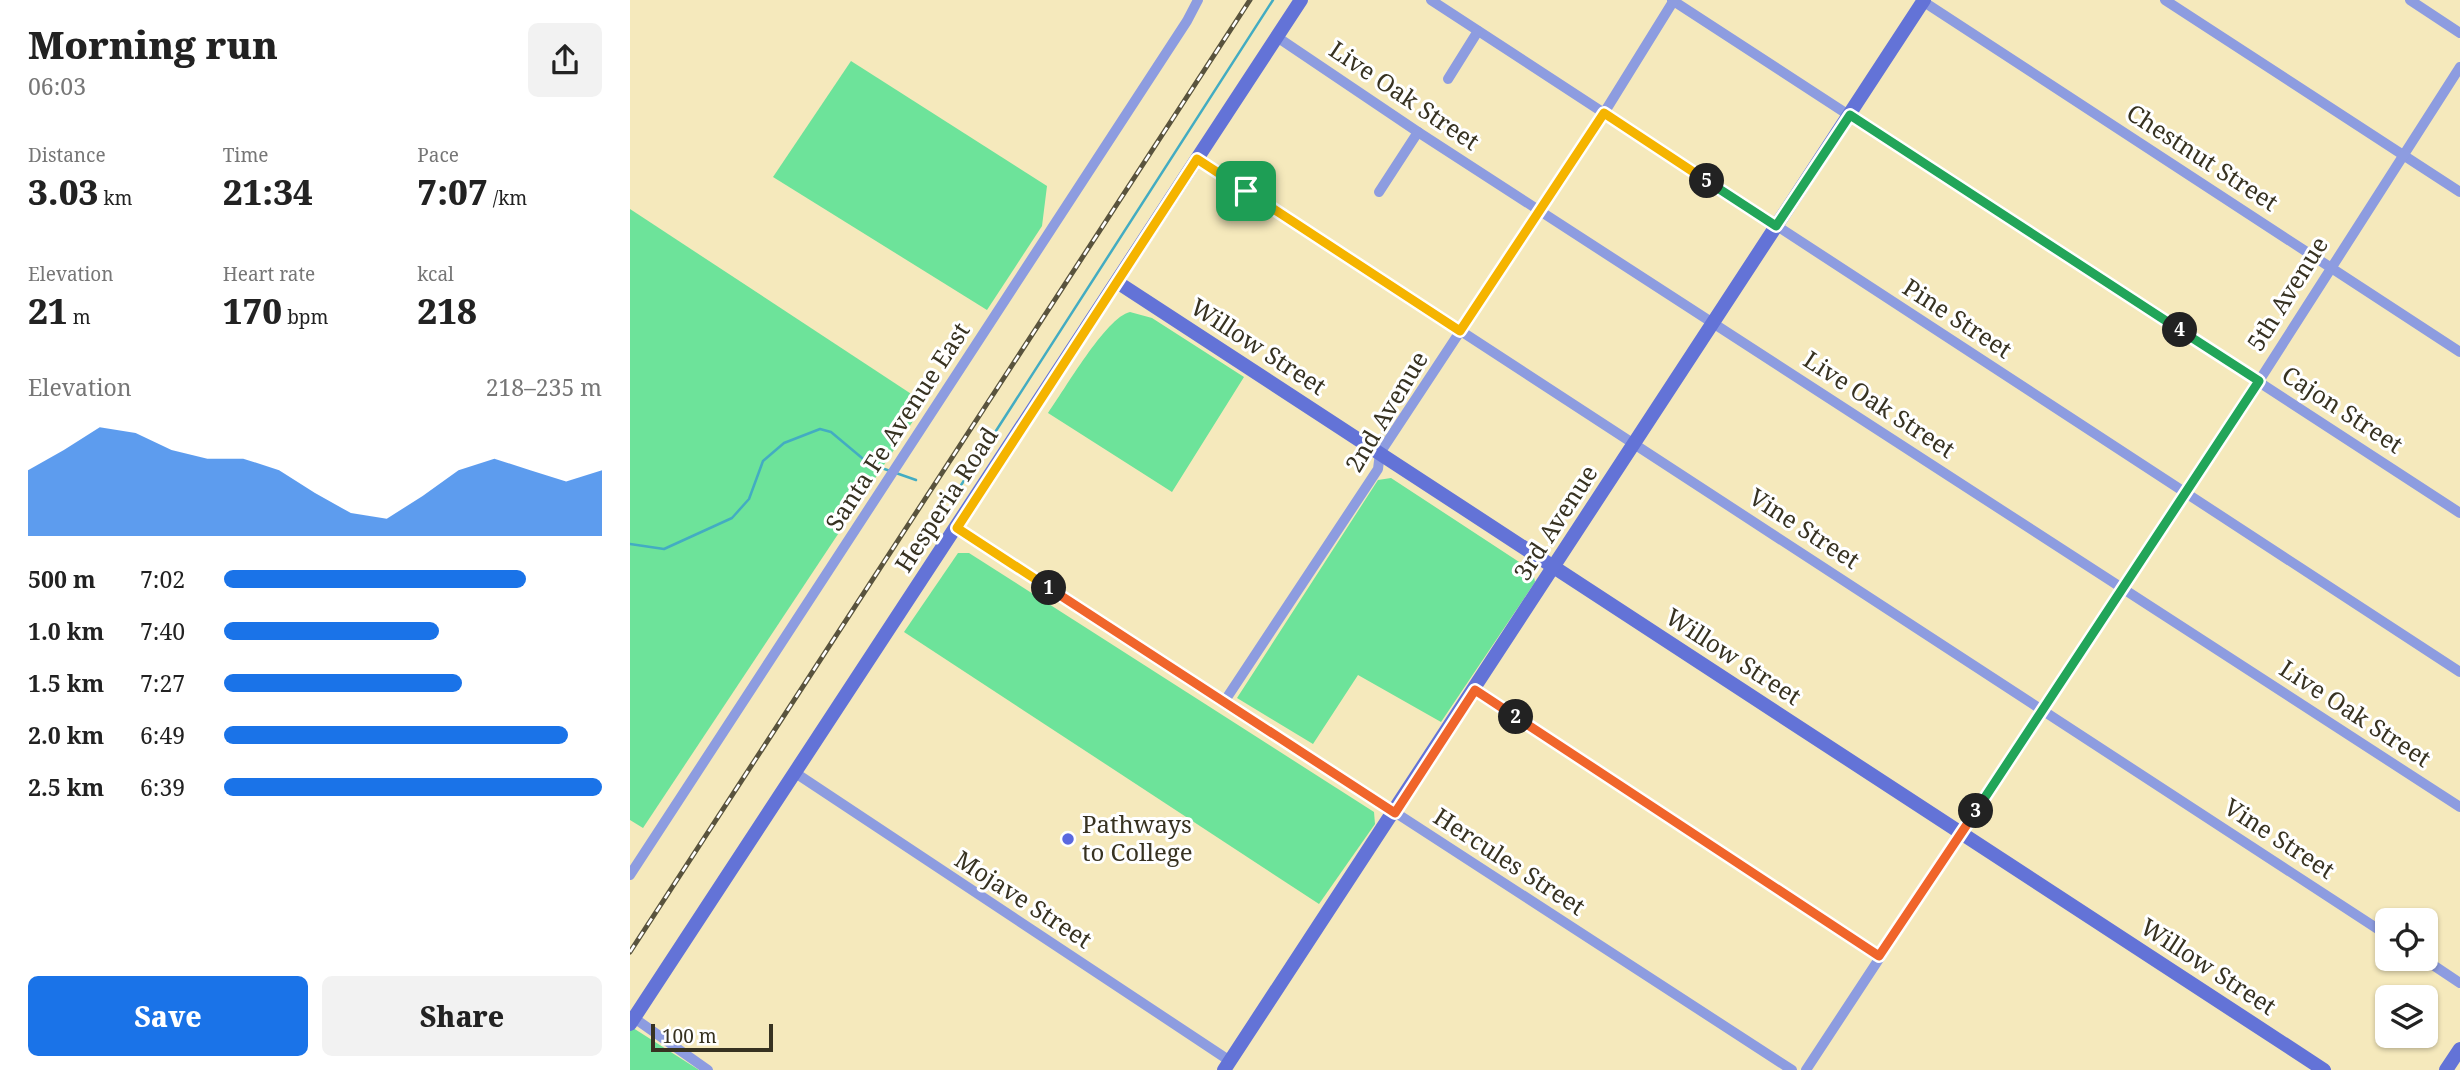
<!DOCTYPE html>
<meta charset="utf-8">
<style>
body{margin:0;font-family:"Noto Serif",serif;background:#f2f2f2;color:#222;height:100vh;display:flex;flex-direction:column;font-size:26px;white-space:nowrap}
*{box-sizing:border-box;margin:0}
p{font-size:23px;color:#767676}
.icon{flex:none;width:38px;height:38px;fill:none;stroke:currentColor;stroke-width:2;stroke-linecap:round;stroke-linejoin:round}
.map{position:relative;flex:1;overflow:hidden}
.side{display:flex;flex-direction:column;background:#fff;width:630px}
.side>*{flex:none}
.fabs{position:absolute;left:1745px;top:908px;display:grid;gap:14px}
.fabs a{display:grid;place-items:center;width:63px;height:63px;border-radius:10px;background:#fff;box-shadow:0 2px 5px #0004;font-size:35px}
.scale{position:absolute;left:21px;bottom:18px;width:122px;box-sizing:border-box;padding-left:7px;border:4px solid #373221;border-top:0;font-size:19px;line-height:24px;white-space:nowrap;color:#373221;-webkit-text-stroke:5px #fff;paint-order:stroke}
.pin{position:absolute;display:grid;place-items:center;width:60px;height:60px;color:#fff;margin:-30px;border-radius:14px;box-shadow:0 4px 10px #0006}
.km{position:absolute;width:35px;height:35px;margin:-18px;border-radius:50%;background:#222;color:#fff;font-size:19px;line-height:35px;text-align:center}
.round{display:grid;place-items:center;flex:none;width:74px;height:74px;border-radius:10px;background:#f2f2f2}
.head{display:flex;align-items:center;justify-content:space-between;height:119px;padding:0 28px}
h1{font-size:38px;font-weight:800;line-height:52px}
.stats{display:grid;grid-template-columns:repeat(3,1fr);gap:10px;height:119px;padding:7px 28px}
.stats div{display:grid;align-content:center}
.stats b{font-size:35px;font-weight:800}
.stats small{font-size:19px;font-weight:400}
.stats p{font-size:19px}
.chart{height:196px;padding:14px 28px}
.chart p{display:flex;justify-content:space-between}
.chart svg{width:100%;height:126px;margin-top:7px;fill:#1a73e8;opacity:.7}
.action{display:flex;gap:14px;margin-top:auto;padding:14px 28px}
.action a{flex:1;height:80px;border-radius:10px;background:#1a73e8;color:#fff;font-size:28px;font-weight:800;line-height:80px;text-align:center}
.action a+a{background:#f2f2f2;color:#222}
ul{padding:0 28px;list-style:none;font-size:23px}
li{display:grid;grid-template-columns:112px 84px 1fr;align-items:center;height:52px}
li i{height:18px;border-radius:9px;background:#1a73e8}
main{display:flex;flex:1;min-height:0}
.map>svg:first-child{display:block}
.green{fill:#6de39a}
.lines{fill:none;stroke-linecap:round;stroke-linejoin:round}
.stream{stroke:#43acc2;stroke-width:2.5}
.street{stroke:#8d9ce0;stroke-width:10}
.secondary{stroke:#6373d7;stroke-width:14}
.rail-casing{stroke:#59533d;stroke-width:5}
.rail{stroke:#fff;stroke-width:2.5;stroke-dasharray:8;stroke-linecap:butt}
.split-1-casing{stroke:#fff;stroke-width:14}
.split-2-casing{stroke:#fff;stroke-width:14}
.split-3-casing{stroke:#fff;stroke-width:14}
.split-4-casing{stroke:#fff;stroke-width:14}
.split-5-casing{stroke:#fff;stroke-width:14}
.split-6-casing{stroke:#fff;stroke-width:14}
.split-1{stroke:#f5b400;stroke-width:9}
.split-2{stroke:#f0652b;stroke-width:9}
.split-3{stroke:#f0652b;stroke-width:9}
.split-4{stroke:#22a559;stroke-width:9}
.split-5{stroke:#22a559;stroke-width:9}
.split-6{stroke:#f5b400;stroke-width:9}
.poi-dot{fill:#5a68df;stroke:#fff;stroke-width:2.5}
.labels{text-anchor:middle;stroke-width:6;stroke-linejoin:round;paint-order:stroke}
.street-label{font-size:24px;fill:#373221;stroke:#fff}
.poi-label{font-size:24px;fill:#373221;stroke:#fff;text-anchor:start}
</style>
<main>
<section class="side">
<div class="head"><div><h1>Morning run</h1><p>06:03</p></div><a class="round"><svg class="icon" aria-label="share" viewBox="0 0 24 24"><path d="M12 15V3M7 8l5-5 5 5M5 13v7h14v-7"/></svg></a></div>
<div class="stats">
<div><p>Distance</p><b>3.03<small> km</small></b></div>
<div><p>Time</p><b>21:34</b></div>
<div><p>Pace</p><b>7:07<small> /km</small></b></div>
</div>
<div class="stats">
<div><p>Elevation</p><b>21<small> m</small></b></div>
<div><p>Heart rate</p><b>170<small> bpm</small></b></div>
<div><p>kcal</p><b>218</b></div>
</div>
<div class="chart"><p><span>Elevation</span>218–235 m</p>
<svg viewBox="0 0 160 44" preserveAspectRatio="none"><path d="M0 44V21L10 14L20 6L30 8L40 14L50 17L60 17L70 21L80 29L90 36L100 38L110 30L120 21L130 17L140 21L150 25L160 21V44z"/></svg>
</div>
<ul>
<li><b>500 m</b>7:02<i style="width:80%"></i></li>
<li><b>1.0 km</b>7:40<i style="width:57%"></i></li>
<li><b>1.5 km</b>7:27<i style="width:63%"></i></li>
<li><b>2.0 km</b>6:49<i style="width:91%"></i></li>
<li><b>2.5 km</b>6:39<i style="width:100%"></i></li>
</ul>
<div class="action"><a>Save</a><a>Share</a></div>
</section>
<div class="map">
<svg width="1830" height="1070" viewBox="0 0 1830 1070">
<rect width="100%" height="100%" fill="#f5e9bc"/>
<g class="green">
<polygon points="221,61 417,186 412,226 357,310 143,177"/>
<polygon points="0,209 295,403 13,828 0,820"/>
<path d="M500 312 522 318 614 377 542 492 418 413C434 391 476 317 500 312Z"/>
<polygon points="761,478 903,571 905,582 811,722 728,675 683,744 607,698 748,480"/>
<polygon points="328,553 339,553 744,812 745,824 689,904 274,632"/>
<polygon points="0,1026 69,1070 0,1070"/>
</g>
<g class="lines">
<g class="stream">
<polyline points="266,473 286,480"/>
<polyline points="314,496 326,493 643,0"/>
<polyline points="0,544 34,549 102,518 119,499 133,461 154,443 190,429 201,432 238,463 260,471"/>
</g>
<g class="street">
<polyline points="801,0 1830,672"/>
<polyline points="1042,0 1830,513"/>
<polyline points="1291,0 1830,352"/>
<polyline points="1535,0 1830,192"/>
<polyline points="1780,0 1830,33"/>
<polyline points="647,37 788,132 1830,807"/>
<polyline points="818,79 848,31"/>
<polyline points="567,159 1757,935"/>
<polyline points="749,192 788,132"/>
<polyline points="327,528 1162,1070"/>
<polyline points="845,690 1249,956"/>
<polyline points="594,702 748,469 750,453 974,113 1044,0"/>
<polyline points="164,772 600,1061"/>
<polyline points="0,875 557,21 568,0"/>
<polyline points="1794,959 1830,983"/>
<polyline points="4,1018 78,1070"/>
<polyline points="1176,1070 1629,381 1830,67"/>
</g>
<g class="secondary">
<polyline points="487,282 1694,1070"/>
<polyline points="0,1024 671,0"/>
<polyline points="594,1070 1294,0"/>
<polyline points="1816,1070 1830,1049"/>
</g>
<g class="rail-casing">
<polyline id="rail" points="0,952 620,0"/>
</g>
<use href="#rail" class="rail"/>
</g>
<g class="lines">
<g class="split-1-casing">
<polyline id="split-1" points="419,588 327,528 567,159 616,191"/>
</g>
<g class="split-2-casing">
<polyline id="split-2" points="419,588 765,813 845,690 886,717"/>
</g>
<g class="split-3-casing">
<polyline id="split-3" points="886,717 1249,956 1346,811"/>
</g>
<g class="split-4-casing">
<polyline id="split-4" points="1346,811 1629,381 1550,330"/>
</g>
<g class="split-5-casing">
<polyline id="split-5" points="1077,181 1146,226 1220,115 1550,330"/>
</g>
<g class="split-6-casing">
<polyline id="split-6" points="616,191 830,331 974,113 1077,181"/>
</g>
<use href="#split-1" class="split-1"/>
<use href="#split-2" class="split-2"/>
<use href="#split-3" class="split-3"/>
<use href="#split-4" class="split-4"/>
<use href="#split-5" class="split-5"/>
<use href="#split-6" class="split-6"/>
</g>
<circle class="poi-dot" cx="438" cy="839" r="7"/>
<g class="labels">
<g class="street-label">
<text transform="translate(774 96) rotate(34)" y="8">Live Oak Street</text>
<text transform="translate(1572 158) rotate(33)" y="8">Chestnut Street</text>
<text transform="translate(1658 294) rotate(-58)" y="8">5th Avenue</text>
<text transform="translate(1327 319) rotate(33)" y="8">Pine Street</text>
<text transform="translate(628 347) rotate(33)" y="8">Willow Street</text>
<text transform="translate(1249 405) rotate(33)" y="8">Live Oak Street</text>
<text transform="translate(1712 410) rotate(33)" y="8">Cajon Street</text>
<text transform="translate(757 412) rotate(-59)" y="8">2nd Avenue</text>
<text transform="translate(268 427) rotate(-57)" y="8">Santa Fe Avenue East</text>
<text transform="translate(317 500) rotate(-57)" y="8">Hesperia Road</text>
<text transform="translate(926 523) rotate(-57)" y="8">3rd Avenue</text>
<text transform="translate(1174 529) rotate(33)" y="8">Vine Street</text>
<text transform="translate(1103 657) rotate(33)" y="8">Willow Street</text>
<text transform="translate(1725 714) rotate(33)" y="8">Live Oak Street</text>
<text transform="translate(1649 839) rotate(33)" y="8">Vine Street</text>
<text transform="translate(879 862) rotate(33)" y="8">Hercules Street</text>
<text transform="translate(393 900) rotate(33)" y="8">Mojave Street</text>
<text transform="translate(1578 967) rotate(33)" y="8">Willow Street</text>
</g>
<g class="poi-label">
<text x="452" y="833">Pathways<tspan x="452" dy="28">to College</tspan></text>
</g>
</g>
</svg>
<div class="fabs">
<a><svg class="icon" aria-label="locate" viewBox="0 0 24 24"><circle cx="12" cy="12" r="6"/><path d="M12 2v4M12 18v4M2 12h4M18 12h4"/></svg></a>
<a><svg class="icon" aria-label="layers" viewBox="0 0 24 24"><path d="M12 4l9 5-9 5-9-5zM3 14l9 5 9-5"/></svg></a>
</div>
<div class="scale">100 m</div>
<div class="pin" style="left:616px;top:191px;background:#1e9e55"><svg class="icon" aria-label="arrive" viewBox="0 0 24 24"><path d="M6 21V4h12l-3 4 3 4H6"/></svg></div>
<b class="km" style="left:419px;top:588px">1</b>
<b class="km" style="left:886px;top:717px">2</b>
<b class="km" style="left:1346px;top:811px">3</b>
<b class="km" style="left:1550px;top:330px">4</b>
<b class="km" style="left:1077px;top:181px">5</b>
</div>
</main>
